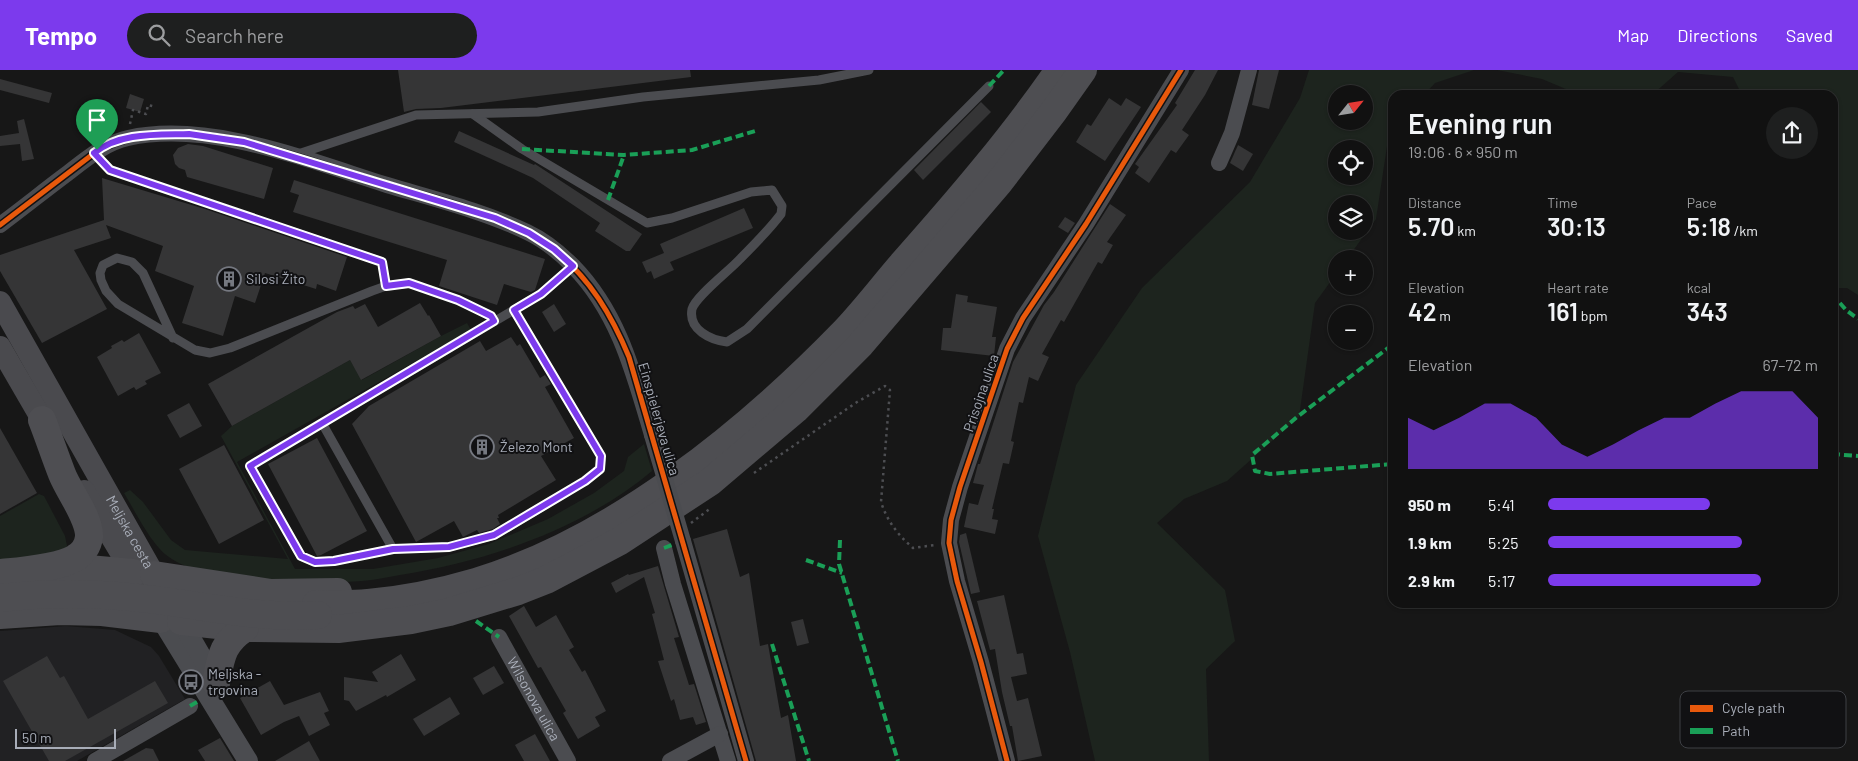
<!DOCTYPE html>
<meta charset="utf-8">
<style>
body{margin:0;font-family:Barlow,sans-serif;background:#1e1f1f;color:#f1f3f6;height:100vh;display:flex;flex-direction:column;font-size:19px;white-space:nowrap}
*{box-sizing:border-box;margin:0}
p{font-size:16px;color:#9c9d9f}
.icon{flex:none;width:28px;height:28px;fill:none;stroke:currentColor;stroke-width:2;stroke-linecap:round;stroke-linejoin:round}
.map{position:relative;flex:1;overflow:hidden}
.panel{position:absolute;left:1388px;top:20px;width:450px;height:518px;display:flex;flex-direction:column;background:#111;border-radius:15px;box-shadow:0 1px 4px #0004,0 0 0 1px #303131}
.panel>*{flex:none}
.needle{width:32px;rotate:60deg}
.fabs{position:absolute;left:1328px;top:15px;display:grid;gap:10px}
.fabs a{display:grid;place-items:center;width:45px;height:45px;border-radius:50%;background:#111;box-shadow:0 1px 4px #0004,0 0 0 1px #303131;font-size:25px}
.scale{position:absolute;left:15px;bottom:12px;width:101px;box-sizing:border-box;padding-left:5px;border:2px solid #a8adb8;border-top:0;font-size:14px;line-height:18px;white-space:nowrap;color:#a8adb8;-webkit-text-stroke:4px #111113;paint-order:stroke}
.pin{position:absolute;display:grid;place-items:center;width:42px;height:42px;color:#fff;margin:-51px -21px;border-radius:50% 50% 50% 0;rotate:-45deg;box-shadow:0 0 5px #0007}
.pin .icon{rotate:45deg}
.round{display:grid;place-items:center;flex:none;width:52px;height:52px;border-radius:26px;background:#1e1f1f}
.summary{display:flex;align-items:center;justify-content:space-between;height:85px;padding:0 20px}
h1{font-size:28px;font-weight:600;line-height:38px}
.metrics{display:grid;grid-template-columns:repeat(3,1fr);gap:8px;height:85px;padding:5px 20px}
.metrics div{display:grid;align-content:center}
.metrics b{font-size:25px;font-weight:600}
.metrics small{font-size:14px;font-weight:400}
.metrics p{font-size:14px}
.chart{height:140px;padding:10px 20px}
.chart p{display:flex;justify-content:space-between}
.chart svg{width:100%;height:90px;margin-top:5px;fill:#7c3aed;opacity:.7}
ul{padding:0 20px;list-style:none;font-size:16px}
li{display:grid;grid-template-columns:80px 60px 1fr;align-items:center;height:38px}
li i{height:12px;border-radius:6px;background:#7c3aed}
header{display:flex;align-items:center;gap:30px;box-sizing:border-box;height:70px;padding:0 25px;background:#7c3aed;color:#fff}
header strong{font-size:24px}
nav{display:flex;gap:28px;margin-inline-start:auto;font-size:18px}
.search{width:350px;height:45px;background:#1e1f1f;display:flex;align-items:center;gap:12px;box-sizing:border-box;padding:0 18px;border-radius:28px;color:#9c9d9f;font-size:19px}
.map>svg:first-child{display:block}
.built{fill:#212123}
.green{fill:#1d241e;fill-rule:evenodd}
.building{fill:#353536}
.lines{fill:none;stroke-linecap:round;stroke-linejoin:round}
.path{stroke:#4d4e52;stroke-width:2.5;stroke-dasharray:2.5 4;stroke-linecap:butt}
.service{stroke:#4b4c50;stroke-width:9}
.minor{stroke:#4b4c50;stroke-width:16}
.tertiary{stroke:#4b4c50;stroke-width:20}
.secondary{stroke:#4a4a4e;stroke-width:22}
.trunk{stroke:#4e4e52;stroke-width:28}
.minor-bridge{stroke:#4b4c50;stroke-width:16}
.trunk-bridge{stroke:#4e4e52;stroke-width:28}
.quiet{stroke:#1a9f57;stroke-width:4;stroke-dasharray:8 4;stroke-linecap:butt}
.cycleway-casing{stroke:#111113;stroke-width:8}
.cycleway{stroke:#e8590c;stroke-width:5}
.route-casing{stroke:#fff;stroke-width:10}
.route{stroke:#7c3aed;stroke-width:6}
.labels{text-anchor:middle;stroke-width:4;stroke-linejoin:round;paint-order:stroke}
.poi-label{font-size:14px;fill:#a8adb8;stroke:#111113;text-anchor:start}
.street-label{font-size:14px;fill:#a8adb8;stroke:#111113}
.key{fill:#111113;stroke:#3e4045;stroke-width:1}
.key-label{font-size:14px;fill:#a8adb8}
</style>
<header>
<strong>Tempo</strong>
<div class="search"><svg class="icon" aria-label="search" viewBox="0 0 24 24"><circle cx="10" cy="10" r="6"/><path d="M15 15l6 6"/></svg>Search here</div>
<nav><a>Map</a><a>Directions</a><a>Saved</a></nav>
</header>
<div class="map">
<svg width="1858" height="691" viewBox="0 0 1858 691">
<rect width="100%" height="100%" fill="#171717"/>
<polygon class="built" points="66,556 115,560 151,577 159,586 185,629 77,691 0,691 0,561"/>
<g class="green">
<path d="M1309 0H1474L1435 13 1424 25H1392V59L1389 63 1376 149 1347 189H1336V204L1315 233 1299 347 1227 411 1184 429 1157 453 1225 520 1235 571 1206 599 1209 691H1095L1070 582 1038 466 1076 315 1142 218 1250 112 1300 28ZM1336 24H1364V51H1336ZM1336 79H1364V106H1336ZM1336 134H1364V161H1336Z"/>
<polygon points="1497,0 1858,0 1858,225 1847,218 1833,218 1832,25 1742,25 1733,7 1678,2 1652,25 1580,25 1542,9"/>
<path d="M467 253 471 260 237 392 295 499H373L438 488 489 474 548 449 594 423 624 401 628 387 644 374 652 401C583 459 488 491 400 505 387 507 375 510 362 511 351 512 339 512 328 512 296 512 262 511 230 505 210 501 186 500 169 487 152 476 135 441 124 423L130 420 143 432 171 470 185 480 288 489 221 366 232 356 350 290 362 310 441 266Z"/>
<polygon points="39,424 44,426 65,466 67,476 63,480 0,494 0,446"/>
</g>
<g class="building">
<polygon points="398,0 690,0 691,7 441,38 416,39 404,42"/>
<polygon points="1195,0 1218,0 1205,25 1182,60 1189,65 1176,83 1171,80 1149,113 1135,103 1139,97 1135,94 1177,35 1175,33"/>
<polygon points="1259,0 1279,0 1269,39 1252,35"/>
<polygon points="0,9 52,23 49,33 0,20"/>
<polygon points="130,24 144,29 140,42 126,38"/>
<polygon points="1109,28 1121,36 1126,28 1141,37 1105,91 1076,72 1087,54 1091,56"/>
<polygon points="981,32 991,42 923,110 914,100"/>
<polygon points="24,49 34,89 22,91 20,74 0,76 0,66 19,63 17,51"/>
<polygon points="459,61 534,95 535,94 642,164 630,181 626,181 595,161 600,153 533,108 454,72"/>
<polygon points="188,74 203,76 273,98 264,129 187,107 185,100 179,98 175,94 173,85 178,78"/>
<polygon points="1238,75 1253,84 1243,101 1230,93"/>
<polygon points="102,108 205,139 347,187 336,221 317,214 316,219 265,203 255,233 235,226 223,266 182,253 194,216 155,201 163,176 106,155 111,168 74,180 107,239 42,273 0,201 0,185 104,150"/>
<polygon points="294,110 545,189 535,220 531,222 504,214 497,235 439,216 447,190 293,142 299,125 290,122"/>
<polygon points="1110,134 1126,145 1107,172 1113,175 1102,194 1098,192 1064,252 1061,250 1042,284 1049,287 1038,311 1029,307 1023,333 1019,332 1011,371 1014,372 1009,394 1003,393 992,439 994,439 992,449 998,450 995,464 964,457 969,433 978,435 984,415 973,413 976,402 978,394 980,394 1013,292 1044,235 1054,222"/>
<polygon points="744,138 753,158 670,192 674,200 654,209 651,201 647,203 642,192 664,183 660,174"/>
<polygon points="1065,147 1075,153 1068,163 1058,157"/>
<polygon points="956,224 968,226 967,232 997,237 992,267 996,267 994,286 941,280 943,258 951,258"/>
<polygon points="420,233 428,246 429,245 441,266 361,310 350,290 232,356 208,314 337,242 353,236 355,239 365,234 378,257"/>
<polygon points="554,234 566,254 554,262 542,242"/>
<polygon points="139,263 161,303 145,311 147,314 136,320 134,317 118,326 97,287 112,278 111,276 122,270 124,272"/>
<polygon points="511,267 517,276 520,274 540,308 545,305 551,314 545,317 574,368 541,386 556,410 498,445 499,448 497,448 500,454 493,459 479,463 477,460 463,467 454,451 416,472 352,354 369,336 480,271 486,281"/>
<polygon points="189,333 202,356 180,368 167,345"/>
<polygon points="0,358 37,423 0,444"/>
<polygon points="317,368 367,461 321,485 317,486 268,394"/>
<polygon points="224,375 264,450 219,474 179,399"/>
<polygon points="727,459 740,507 749,503 760,576 768,574 781,648 788,645 796,691 756,691 693,469"/>
<polygon points="966,463 980,522 971,524 959,472 960,465"/>
<polygon points="658,496 679,567 674,568 689,615 694,614 706,652 696,655 693,647 680,650 674,629 671,631 658,591 664,590 652,544 655,543 644,507 616,523 611,513 628,504 629,505"/>
<polygon points="1004,525 1017,584 1023,583 1027,604 1011,607 1017,631 1028,628 1042,686 1018,691 1012,656 1010,656 1002,622 995,579 990,580 977,531"/>
<polygon points="524,536 536,557 556,545 574,577 569,580 582,602 585,600 606,641 595,647 600,656 578,669 563,643 566,641 541,597 538,598 509,546"/>
<polygon points="803,549 809,573 797,576 791,552"/>
<polygon points="401,584 416,610 387,627 386,625 356,641 349,631 344,630 344,607 378,612 372,602"/>
<polygon points="47,586 60,608 64,606 88,649 155,611 168,633 65,691 49,691 3,611"/>
<polygon points="494,596 504,613 483,625 473,608"/>
<polygon points="270,611 284,635 320,622 329,641 324,643 330,655 309,666 299,646 284,652 261,665 240,628"/>
<polygon points="450,627 460,644 424,666 413,649"/>
<polygon points="535,664 550,691 524,691 515,675"/>
<polygon points="220,668 234,691 205,691 198,680"/>
<polygon points="309,671 320,691 275,691"/>
<polygon points="146,678 153,679 159,691 123,691"/>
</g>
<g class="lines">
<g class="path">
<polyline points="130,54 133,40 146,44 148,35 156,37"/>
<path d="M754 403 857 332 885 316 890 320 881 432C887 451 898 465 913 478L935 475"/>
<polyline points="691,453 711,438"/>
</g>
<g class="service">
<path d="M473 44 522 79 647 153 672 148 751 122 772 120 782 136 781 144C769 160 754 175 740 189 729 201 696 226 692 239 688 260 711 270 727 272L747 259 989 16"/>
<polyline points="94,83 110,100 382,192 386,216"/>
<polyline points="298,84 416,45 538,42 643,27 819,10 869,0"/>
<polyline points="173,268 143,203 132,192 117,188 103,195 100,203 101,210 106,221 118,234 195,280 210,283 230,278 372,221 386,216 409,213 458,230 491,246 494,251"/>
<polyline points="322,353 393,479 334,491 315,492 301,486 250,396 541,224 573,196"/>
<polyline points="393,479 449,477 495,465 585,411 600,399 601,386 514,240"/>
</g>
<g class="minor">
<polyline points="1219,93 1232,63 1249,0"/>
<path d="M0 155C23 138 45 120 68 103 86 89 105 73 128 68 209 50 310 91 387 115 434 129 483 141 527 162 544 170 560 183 573 196 619 243 634 304 652 365"/>
<polyline points="683,471 746,691"/>
<polyline points="664,478 673,514 728,691"/>
<path id="s1" d="M499 567 568 691"/>
<polyline points="95,691 190,636"/>
<polyline points="670,691 720,664"/>
<polyline points="1007,691 981,592 957,511 949,473 951,450 960,417 1007,279 1023,248 1086,154 1181,0"/>
</g>
<g class="tertiary">
<polyline points="161,549 248,691"/>
<polyline points="181,551 219,617"/>
</g>
<g class="secondary">
<path id="s2" d="M0 232 162 519"/>
<polyline points="0,277 51,365"/>
<polyline points="84,421 139,513"/>
</g>
<g class="trunk">
<polyline points="56,499 88,499 133,503"/>
<path d="M0 503C20 501 59 498 75 488 82 484 88 476 89 467 90 448 69 422 62 404 55 386 49 368 42 350"/>
<polyline points="154,505 271,523 338,522"/>
<path d="M316 534C333 534 351 535 368 533 404 530 442 522 476 512 614 470 745 364 844 262 865 240 883 216 903 193 958 131 1012 68 1059 0"/>
<polyline points="0,545 60,541 102,542 161,549"/>
<polyline points="181,551 245,558 338,559 411,550 449,542 518,521 546,510 620,471 710,412 796,339 861,274 998,114 1054,41 1083,0"/>
<path d="M216 613C221 587 222 573 245 558"/>
</g>
<polyline class="minor-bridge" points="652,365 683,471"/>
<path class="trunk-bridge" d="M1 528C53 522 104 523 156 530 210 537 264 549 318 545"/>
<g class="quiet">
<polyline points="989,16 1004,0"/>
<polyline points="522,79 624,85 692,80 755,61"/>
<polyline points="608,130 624,85"/>
<polyline points="1832,224 1846,240 1858,249"/>
<polyline points="1392,275 1297,347 1252,385 1255,401 1270,404 1392,394"/>
<polyline points="1832,384 1858,386"/>
<polyline points="840,470 839,494 898,691"/>
<polyline points="664,478 672,475"/>
<polyline points="806,490 842,503"/>
<polyline points="476,551 499,567"/>
<polyline points="772,574 809,691"/>
<polyline points="190,636 199,631"/>
</g>
<g class="cycleway-casing">
<g id="cycleway">
<path d="M0 155 97 81C126 66 157 62 189 64 251 68 316 93 375 111 430 128 510 145 554 180 590 208 612 246 629 287L746 691"/>
<polyline points="1007,691 981,592 957,511 949,473 951,450 960,417 1007,279 1023,248 1086,154 1181,0"/>
</g>
</g>
<use href="#cycleway" class="cycleway"/>
</g>
<g class="lines">
<g class="route-casing">
<path id="route" d="M189 64 244 72 495 148 529 163 554 179 573 196 541 224 514 240 601 386 600 399 585 411 494 465 449 477 393 479 334 491 315 492 301 486 250 396 494 251 491 246 458 230 409 213 386 216 382 192 110 100 94 83C120 62 158 65 189 64Z"/>
</g>
<use href="#route" class="route"/>
</g>
<defs>
<g id="building-ring" transform="scale(1.25)"><circle r="9.5" fill="#111113" stroke="#757880" stroke-width="1.5"/><path d="M-4-6H4V6H1V3H-1V6H-4ZM-2.5-4.3h1.7v1.8h-1.7ZM.8-4.3h1.7v1.8H.8ZM-2.5-1h1.7V.8h-1.7ZM.8-1h1.7V.8H.8Z" fill="#757880"/></g>
<g id="bus-ring" transform="scale(1.25)"><circle r="9.5" fill="#111113" stroke="#757880" stroke-width="1.5"/><path d="M-5-6H5V4H4V6H2V4H-2V6H-4V4H-5ZM-3.5-4V0h7V-4ZM-3.5 1.2v1.5H-2V1.2ZM2 1.2v1.5H3.5V1.2Z" fill="#757880"/></g>
</defs>
<g fill-rule="evenodd">
<use href="#building-ring" x="229" y="209"/>
<use href="#building-ring" x="482" y="377"/>
<use href="#bus-ring" x="191" y="612"/>
</g>
<g class="labels">
<g class="poi-label">
<text x="246" y="214">Silosi Žito</text>
<text x="500" y="382">Železo Mont</text>
<text x="208" y="609">Meljska -<tspan x="208" dy="16">trgovina</tspan></text>
</g>
<g class="street-label">
<text transform="translate(981 323) rotate(-71)" y="5">Prisojna ulica</text>
<text transform="translate(659 349) rotate(74)" y="5">Einspielerjeva ulica</text>
<text dy="5" stroke="none"><textPath href="#s2" startOffset="264">Meljska cesta</textPath></text>
<text dy="5" stroke="none"><textPath href="#s1" startOffset="71">Wilsonova ulica</textPath></text>
</g>
</g>
<rect x="1680" y="621" width="166" height="57" rx="8" class="key"/>
<rect x="1690" y="635" width="23" height="7" fill="#e8590c"/>
<rect x="1690" y="658" width="23" height="6" fill="#1a9f57"/>
<g class="key-label">
<text x="1722" y="643">Cycle path</text>
<text x="1722" y="666">Path</text>
</g>
</svg>
<div class="fabs">
<a><svg class="needle" viewBox="-14 -14 28 28"><path d="M0-13l5 13h-10z" fill="#e53935"/><path d="M0 13l5-13h-10z" fill="#9c9d9f"/></svg></a>
<a><svg class="icon" aria-label="locate" viewBox="0 0 24 24"><circle cx="12" cy="12" r="6"/><path d="M12 2v4M12 18v4M2 12h4M18 12h4"/></svg></a>
<a><svg class="icon" aria-label="layers" viewBox="0 0 24 24"><path d="M12 4l9 5-9 5-9-5zM3 14l9 5 9-5"/></svg></a>
<a>+</a>
<a>−</a>
</div>
<div class="scale">50 m</div>
<div class="pin" style="left:97px;top:80px;background:#1e9e55"><svg class="icon" aria-label="arrive" viewBox="0 0 24 24"><path d="M6 21V4h12l-3 4 3 4H6"/></svg></div>
<section class="panel">
<div class="summary"><div><h1>Evening run</h1><p>19:06 · 6 × 950 m</p></div><a class="round"><svg class="icon" aria-label="share" viewBox="0 0 24 24"><path d="M12 15V3M7 8l5-5 5 5M5 13v7h14v-7"/></svg></a></div>
<div class="metrics">
<div><p>Distance</p><b>5.70<small> km</small></b></div>
<div><p>Time</p><b>30:13</b></div>
<div><p>Pace</p><b>5:18<small> /km</small></b></div>
</div>
<div class="metrics">
<div><p>Elevation</p><b>42<small> m</small></b></div>
<div><p>Heart rate</p><b>161<small> bpm</small></b></div>
<div><p>kcal</p><b>343</b></div>
</div>
<div class="chart"><p><span>Elevation</span>67–72 m</p>
<svg viewBox="0 0 160 44" preserveAspectRatio="none"><path d="M0 44V19L10 25L20 19L30 12L40 12L50 19L60 32L70 38L80 32L90 25L100 19L110 19L120 12L130 6L140 6L150 6L160 19V44z"/></svg>
</div>
<ul>
<li><b>950 m</b>5:41<i style="width:60%"></i></li>
<li><b>1.9 km</b>5:25<i style="width:72%"></i></li>
<li><b>2.9 km</b>5:17<i style="width:79%"></i></li>
</ul>
</section>
</div>
